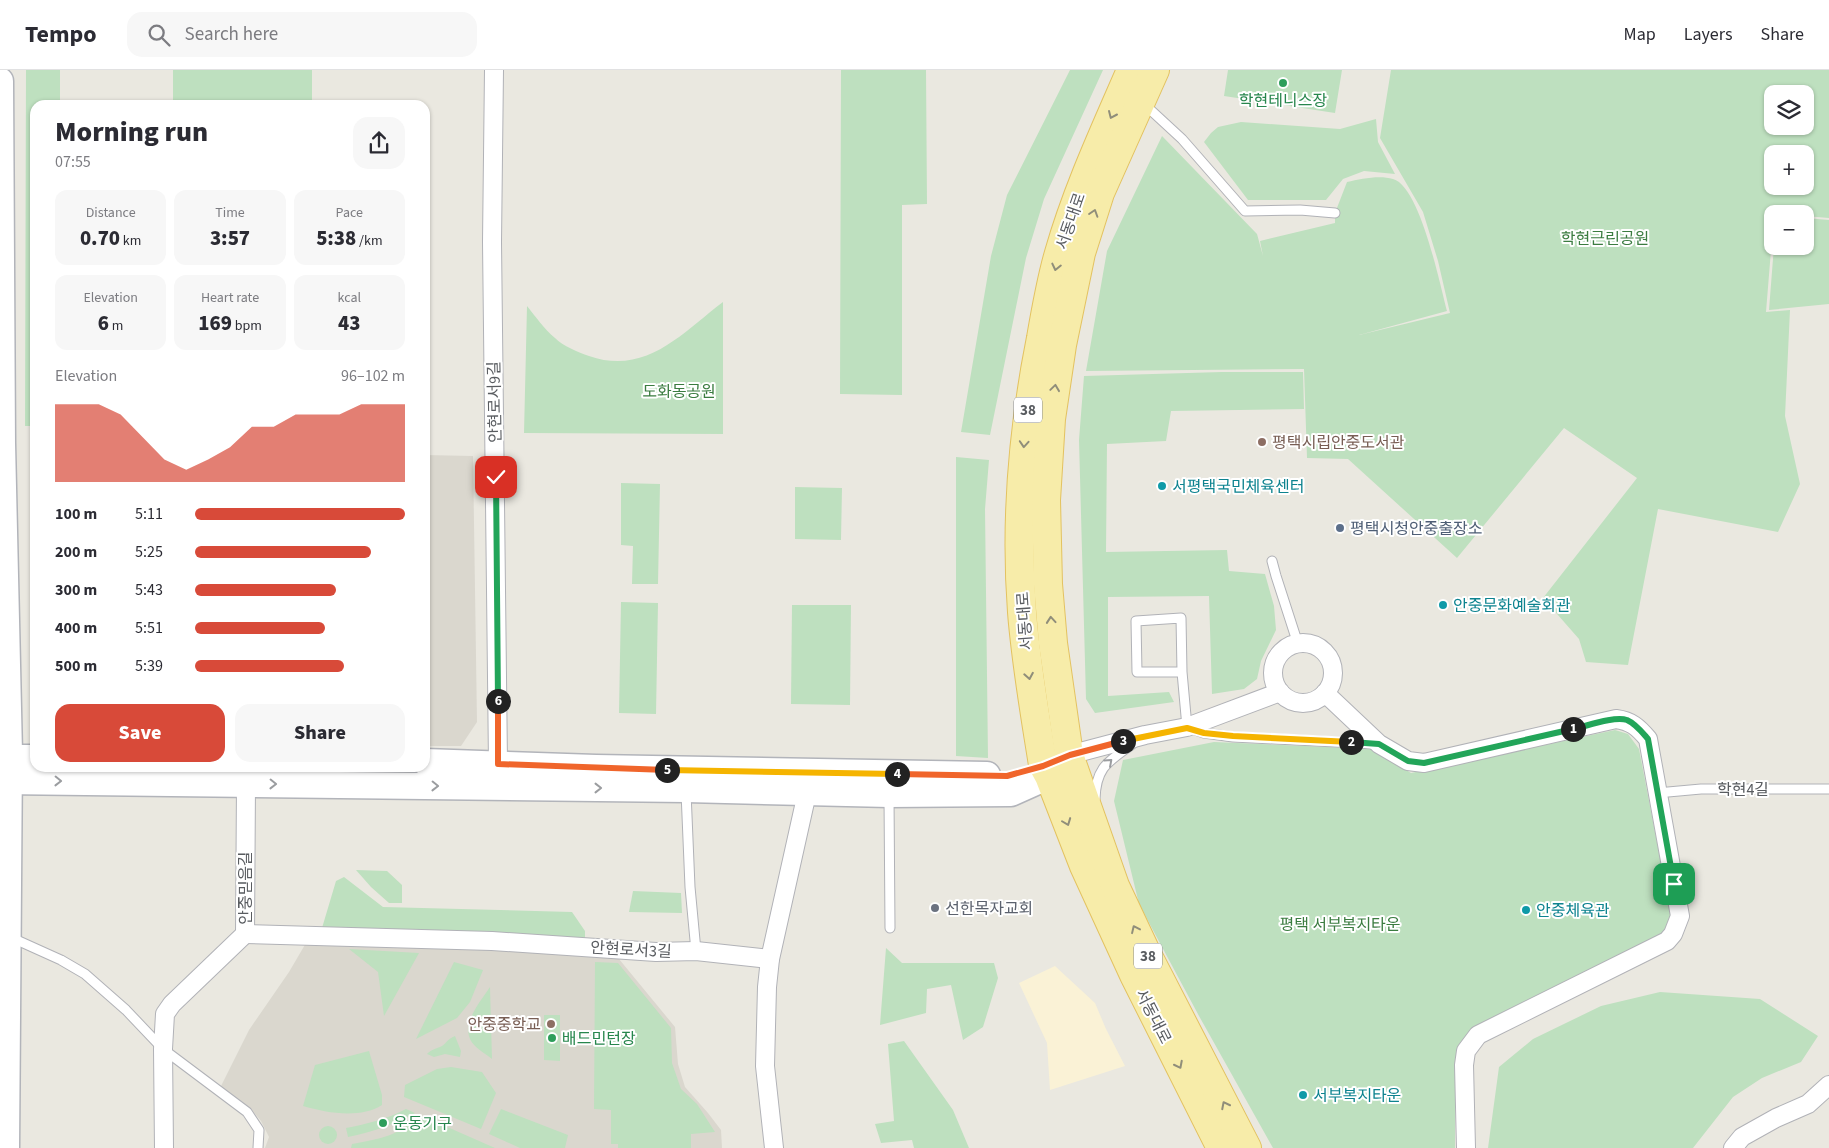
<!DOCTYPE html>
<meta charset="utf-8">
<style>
body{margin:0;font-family:"Source Sans 3","Noto Sans KR",sans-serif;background:#f7f7f7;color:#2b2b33;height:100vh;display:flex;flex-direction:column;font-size:19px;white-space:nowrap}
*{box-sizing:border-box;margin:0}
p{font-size:16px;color:#7c7c81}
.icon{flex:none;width:28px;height:28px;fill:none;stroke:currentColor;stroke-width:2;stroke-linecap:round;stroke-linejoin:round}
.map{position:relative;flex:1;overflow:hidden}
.panel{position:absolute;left:30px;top:30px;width:400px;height:672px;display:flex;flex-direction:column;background:#fff;border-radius:15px;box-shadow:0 1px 4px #0004}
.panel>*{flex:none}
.tools{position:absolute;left:1764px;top:15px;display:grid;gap:10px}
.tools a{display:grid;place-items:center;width:50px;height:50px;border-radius:10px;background:#fff;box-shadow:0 1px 4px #0004;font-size:25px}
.pin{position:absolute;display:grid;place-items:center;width:42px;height:42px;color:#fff;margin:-21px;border-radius:10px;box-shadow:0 2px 8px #0006}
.km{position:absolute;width:25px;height:25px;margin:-12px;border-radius:50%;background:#222;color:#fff;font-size:14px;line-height:25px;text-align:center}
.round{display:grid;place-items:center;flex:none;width:52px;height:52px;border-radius:15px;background:#f7f7f7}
.overview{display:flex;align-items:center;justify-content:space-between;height:85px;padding:0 25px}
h1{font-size:28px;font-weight:800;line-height:38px}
.figures{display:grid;grid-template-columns:repeat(3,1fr);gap:8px;height:85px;padding:5px 25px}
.figures div{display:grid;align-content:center;border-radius:12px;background:#f7f7f7;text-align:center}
.figures b{font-size:21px;font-weight:800}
.figures small{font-size:14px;font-weight:400}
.figures p{font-size:14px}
.chart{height:140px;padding:10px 25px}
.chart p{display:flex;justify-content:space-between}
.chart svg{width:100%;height:90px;margin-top:5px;fill:#d84a39;opacity:.7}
.cta{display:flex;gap:10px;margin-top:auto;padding:10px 25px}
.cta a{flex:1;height:58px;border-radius:15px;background:#d84a39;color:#fff;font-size:20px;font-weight:800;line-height:58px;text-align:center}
.cta a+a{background:#f7f7f7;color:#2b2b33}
ul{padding:0 25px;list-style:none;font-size:16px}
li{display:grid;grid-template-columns:80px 60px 1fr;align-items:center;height:38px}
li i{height:12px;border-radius:6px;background:#d84a39}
header{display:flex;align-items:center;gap:30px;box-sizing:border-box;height:70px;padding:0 25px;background:#fff;border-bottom:1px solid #e1e1e2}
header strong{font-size:24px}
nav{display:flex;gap:28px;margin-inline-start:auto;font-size:18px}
.search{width:350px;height:45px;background:#f7f7f7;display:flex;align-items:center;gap:12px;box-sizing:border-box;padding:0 18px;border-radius:15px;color:#7c7c81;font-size:19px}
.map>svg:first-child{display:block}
.commercial{fill:#faf2d6}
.education{fill:#dad7ce}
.green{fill:#bee0bf;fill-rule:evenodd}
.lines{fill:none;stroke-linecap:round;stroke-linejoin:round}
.lane-casing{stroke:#b1b2b7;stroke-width:11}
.street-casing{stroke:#b1b2b7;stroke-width:20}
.secondary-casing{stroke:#b2b4ba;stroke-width:29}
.primary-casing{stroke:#e3c260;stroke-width:30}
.lane{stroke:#fff;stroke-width:9}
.street{stroke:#fff;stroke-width:18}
.secondary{stroke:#fff;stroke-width:26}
.primary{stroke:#f7eca9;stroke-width:28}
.oneway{stroke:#908e7a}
.oneway2{stroke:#9b9da0}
.split-1-casing{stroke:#fff;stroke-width:10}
.split-2-casing{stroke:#fff;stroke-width:10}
.split-3-casing{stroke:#fff;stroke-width:10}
.split-4-casing{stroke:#fff;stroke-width:10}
.split-5-casing{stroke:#fff;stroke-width:10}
.split-6-casing{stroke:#fff;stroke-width:10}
.split-7-casing{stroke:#fff;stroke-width:10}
.split-1{stroke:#22a559;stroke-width:6}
.split-2{stroke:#22a559;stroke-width:6}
.split-3{stroke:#f5b400;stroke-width:6}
.split-4{stroke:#f0652b;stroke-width:6}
.split-5{stroke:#f5b400;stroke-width:6}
.split-6{stroke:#f0652b;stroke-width:6}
.split-7{stroke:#22a559;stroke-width:6}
.leisure-dot{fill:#2e9e5b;stroke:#fff;stroke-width:2}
.education-dot{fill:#8d6e63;stroke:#fff;stroke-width:2}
.culture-dot{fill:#0f9aa8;stroke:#fff;stroke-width:2}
.service-dot{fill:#5c6f8a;stroke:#fff;stroke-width:2}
.worship-dot{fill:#6b7280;stroke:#fff;stroke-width:2}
.labels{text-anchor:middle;stroke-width:4;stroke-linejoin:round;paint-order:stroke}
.shield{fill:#fff;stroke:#8b8d90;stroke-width:1}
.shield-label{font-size:15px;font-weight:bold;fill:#595c60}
.leisure-label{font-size:16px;fill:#27864d;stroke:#fff;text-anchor:start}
.street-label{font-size:16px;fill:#595c60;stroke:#fff}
.park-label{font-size:16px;fill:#3b7c40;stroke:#fff}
.education-label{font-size:16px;fill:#785e54;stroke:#fff;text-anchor:start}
.culture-label{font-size:16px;fill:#0d838f;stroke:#fff;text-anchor:start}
.service-label{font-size:16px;fill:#4e5e75;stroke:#fff;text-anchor:start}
.worship-label{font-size:16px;fill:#5b616d;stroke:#fff;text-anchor:start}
</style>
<header>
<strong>Tempo</strong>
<div class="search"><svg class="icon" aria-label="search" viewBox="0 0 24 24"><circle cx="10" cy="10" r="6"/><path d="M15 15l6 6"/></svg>Search here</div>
<nav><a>Map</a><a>Layers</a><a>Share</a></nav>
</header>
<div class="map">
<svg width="1829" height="1078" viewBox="0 0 1829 1078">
<rect width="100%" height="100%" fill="#eae8e0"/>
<polygon class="commercial" points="1055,896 1095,933 1106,959 1125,996 1050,1020 1047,973 1019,913"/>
<g class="education">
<polygon points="425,385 473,386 477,652 461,676 425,676"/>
<polygon points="306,873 494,880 619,889 675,957 678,994 685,1017 708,1043 721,1060 722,1078 265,1078 269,1067 261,1051 251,1039 220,1018 249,960 289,902"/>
</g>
<g class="green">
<polygon points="26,0 60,0 60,35 35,35 35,356 25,356"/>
<rect x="173" y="0" width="139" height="35"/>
<polygon points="841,0 926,0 927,134 902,135 902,325 840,324"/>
<polygon points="1070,0 1103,0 1044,129 1026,188 990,365 961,362 991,186 1007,125"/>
<polygon points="1228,0 1342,0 1335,43 1224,26"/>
<path d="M1391 0H1829V148L1805 146V144H1772V168L1766 242 1790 240 1785 346 1800 414 1778 462 1658 439 1628 595 1586 592 1579 569 1543 528 1637 408 1564 358 1457 488 1348 389 1307 388 1304 299 1086 301 1107 181 1162 66 1257 164 1263 186 1260 171 1335 153V143L1347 112C1361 109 1379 105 1393 109 1420 116 1440 215 1447 241L1359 265 1450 243 1438 191 1423 142 1380 68ZM1772 24H1805V56H1772ZM1772 84H1805V116H1772Z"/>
<polygon points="1376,49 1378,72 1395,104 1364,101 1343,109 1326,130 1248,130 1204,72 1211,63 1218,57 1241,52 1340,59"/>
<polygon points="1805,148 1829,150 1829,234 1769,240 1774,176 1805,176"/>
<path d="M723 232V364L524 363 527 236C536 247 544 259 555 268 563 276 578 282 589 286 646 306 682 263 723 232Z"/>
<polygon points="1222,302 1303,302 1304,339 1171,341 1166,371 1107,374 1106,482 1227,480 1229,501 1265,504 1274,536 1276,560 1261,591 1257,609 1244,619 1212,624 1209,526 1108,527 1108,626 1169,622 1174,632 1095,643 1086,629 1079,370 1084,306"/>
<polygon points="956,387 989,390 985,439 988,688 956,686"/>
<polygon points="621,413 660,414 658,514 632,514 633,476 621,475"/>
<polygon points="795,417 842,418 841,470 795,469"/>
<polygon points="621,532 658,533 656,644 619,643"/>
<polygon points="792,535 851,535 850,635 791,634"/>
<polygon points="1615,660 1628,664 1639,679 1671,845 1666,859 1661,864 1473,958 1459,974 1455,994 1455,1078 1273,1078 1199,946 1139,834 1114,731 1123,690 1214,672 1373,679 1411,703"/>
<polygon points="356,800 387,801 402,815 402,833 389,833 371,817"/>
<polygon points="344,807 383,837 572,842 585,861 585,871 322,858 336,811"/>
<polygon points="633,821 681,823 682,843 629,842"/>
<polygon points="886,878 902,893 994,893 998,908 983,957 963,970 951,915 927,919 926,943 880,955"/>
<polygon points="349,879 419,883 384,946 378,902"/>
<polygon points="454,892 483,900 470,932 457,948 416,969"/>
<polygon points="595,892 618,893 671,958 672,993 681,1019 697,1034 715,1062 691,1064 691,1078 618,1078 618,1074 611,1074 611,1040 594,1039"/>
<path d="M490 917 492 989C486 984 475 978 471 971 461 953 481 931 490 917Z"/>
<polygon points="1660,922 1760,929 1818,966 1801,992 1762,1008 1733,1027 1693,1078 1488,1078 1499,997 1533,969 1601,936"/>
<polygon points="544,945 560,945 560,991 544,990"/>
<path d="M455 966 461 981 460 987 445 984 434 987 427 984C432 979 436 979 442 976 447 973 447 969 455 966Z"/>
<polygon points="904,971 953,1040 969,1078 914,1078 912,1070 881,1073 875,1054 894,1051 888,974"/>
<path d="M369 981 382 1025V1035C360 1049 327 1043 303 1036L315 995Z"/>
<polygon points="451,997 482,1002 496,1023 481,1059 404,1027 405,1015 437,999"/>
<path d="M406 1039 415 1043C393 1055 373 1062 348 1067L346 1058C367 1054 387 1049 406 1039Z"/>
<polygon points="501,1039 568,1065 565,1078 520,1078 489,1064"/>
<path d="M420 1045 495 1078H351L352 1074C383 1068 396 1067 420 1045Z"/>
<circle cx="328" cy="1065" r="9"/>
</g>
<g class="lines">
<g class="lane-casing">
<g id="lane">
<polyline points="1143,33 1182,69 1245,141 1300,140 1335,143"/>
<polyline points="1272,491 1276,506 1298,574"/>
<polyline points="1182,602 1137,602 1136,551 1181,548 1182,602 1187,657 1204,663 1233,667 1375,674"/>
<polyline points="686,722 690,817 696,881"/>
<polyline points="1657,723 1701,719 1829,719"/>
<polyline points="889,727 890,858"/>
<path d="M1095 729C1096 695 1110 691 1135 672"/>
<polyline points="10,867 61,890 85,904 126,940 163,979 247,1042 259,1060 258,1078"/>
</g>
</g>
<g class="street-casing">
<g id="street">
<polyline points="494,0 492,172 498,694"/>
<circle cx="1303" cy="603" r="30"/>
<path d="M1325 623 1379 674 1408 691 1424 693 1616 649C1631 651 1638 657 1648 669L1680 846 1673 864 1667 871 1478 965 1466 981 1464 995 1466 1078"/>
<polyline points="1069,685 1145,665 1187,657 1280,622"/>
<polyline points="245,864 492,871 656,882 696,881 770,889"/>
<polyline points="164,1078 163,979 165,944 172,934 245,864 246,714"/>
<polyline points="774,1078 765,996 767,917 770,889 807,723 815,714"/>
<polyline points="1733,1078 1742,1067 1776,1048 1808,1034 1829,1015"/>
</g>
</g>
<g class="secondary-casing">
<g id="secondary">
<polyline points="0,11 2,373 9,683 6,1078"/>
<polyline points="0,688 35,688"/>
<polyline points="425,692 596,698 987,705"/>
<polyline points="0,711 686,719 889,724 1011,723 1049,706 1064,691"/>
</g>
</g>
<g class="primary-casing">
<g id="primary">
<path d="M1131 0C1105 60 1077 120 1059 183 1051 210 1046 239 1041 268 1023 358 1015 450 1022 542 1026 594 1035 644 1043 695L1049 706 1084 796 1134 905 1221 1078"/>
<polyline points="1155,0 1100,123 1081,183 1062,275 1051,349 1046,430 1048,514 1053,573 1069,685 1115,816 1147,884 1247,1078"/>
</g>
</g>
<use href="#lane" class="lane"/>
<use href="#street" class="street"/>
<use href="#secondary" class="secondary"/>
<use href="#primary" class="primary"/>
</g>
<defs><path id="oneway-chevron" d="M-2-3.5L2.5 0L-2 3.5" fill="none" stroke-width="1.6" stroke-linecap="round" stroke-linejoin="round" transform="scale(1.25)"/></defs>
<g class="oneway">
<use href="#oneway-chevron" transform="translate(1112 45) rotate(114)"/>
<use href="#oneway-chevron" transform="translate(1094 143) rotate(-72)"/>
<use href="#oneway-chevron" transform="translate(1056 197) rotate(103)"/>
<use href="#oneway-chevron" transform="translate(1055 318) rotate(-82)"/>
<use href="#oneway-chevron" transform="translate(1024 374) rotate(94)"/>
<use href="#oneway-chevron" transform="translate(1051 550) rotate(-95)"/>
<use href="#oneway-chevron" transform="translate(1029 606) rotate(80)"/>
<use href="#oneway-chevron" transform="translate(1067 752) rotate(69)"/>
<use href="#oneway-chevron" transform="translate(1135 859) rotate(-115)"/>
<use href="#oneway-chevron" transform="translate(1179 995) rotate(63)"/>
<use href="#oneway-chevron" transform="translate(1225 1035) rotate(-117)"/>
</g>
<g class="oneway2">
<use href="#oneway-chevron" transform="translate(1109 692) rotate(-42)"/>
<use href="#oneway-chevron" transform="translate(58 711) rotate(1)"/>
<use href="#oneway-chevron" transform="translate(273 714) rotate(1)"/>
<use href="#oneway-chevron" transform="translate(435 716) rotate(1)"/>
<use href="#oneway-chevron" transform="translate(598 718)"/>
</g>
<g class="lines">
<g class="split-1-casing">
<path id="split-1" d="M1573 659C1587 656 1614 646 1627 650 1636 654 1642 662 1648 669L1674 814"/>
</g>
<g class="split-2-casing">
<polyline id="split-2" points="1351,672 1379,674 1408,691 1424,693 1573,659"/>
</g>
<g class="split-3-casing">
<polyline id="split-3" points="1123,671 1187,658 1204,663 1233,666 1351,672"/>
</g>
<g class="split-4-casing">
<polyline id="split-4" points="897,704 1007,706 1043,696 1070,685 1123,671"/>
</g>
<g class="split-5-casing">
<polyline id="split-5" points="667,700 897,704"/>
</g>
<g class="split-6-casing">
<polyline id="split-6" points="498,631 498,694 667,700"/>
</g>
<g class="split-7-casing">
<polyline id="split-7" points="496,407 498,631"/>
</g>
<use href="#split-1" class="split-1"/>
<use href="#split-2" class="split-2"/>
<use href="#split-3" class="split-3"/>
<use href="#split-4" class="split-4"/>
<use href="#split-5" class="split-5"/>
<use href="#split-6" class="split-6"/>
<use href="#split-7" class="split-7"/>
</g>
<g class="leisure-dot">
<circle cx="1283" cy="13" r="5"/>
<circle cx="552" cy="968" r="5"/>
<circle cx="383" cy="1053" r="5"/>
</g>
<g class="education-dot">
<circle cx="1262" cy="372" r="5"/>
<circle cx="551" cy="954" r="5"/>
</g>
<g class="culture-dot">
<circle cx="1162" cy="416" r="5"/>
<circle cx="1443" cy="535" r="5"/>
<circle cx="1526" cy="840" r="5"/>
<circle cx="1303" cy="1025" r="5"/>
</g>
<circle class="service-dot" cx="1340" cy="458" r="5"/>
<circle class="worship-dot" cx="935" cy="838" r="5"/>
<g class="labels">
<g class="shield">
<rect x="1014" y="327.5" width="28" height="25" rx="4"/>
<rect x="1134" y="873.5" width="28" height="25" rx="4"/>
</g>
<g class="shield-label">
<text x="1028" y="345">38</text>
<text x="1148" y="891">38</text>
</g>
<g class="leisure-label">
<text x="1283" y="36" text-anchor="middle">학현테니스장</text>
<text x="562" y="974">배드민턴장</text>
<text x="393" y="1059">운동기구</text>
</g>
<g class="street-label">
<text transform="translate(1070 151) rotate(-71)" y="6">서동대로</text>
<text transform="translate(494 332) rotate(-91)" y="6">안현로서9길</text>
<text transform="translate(1024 551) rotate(-94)" y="6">서동대로</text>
<text x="1743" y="725">학현4길</text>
<text transform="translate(245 818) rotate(-90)" y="6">안중믿음길</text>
<text transform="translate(631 879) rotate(3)" y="6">안현로서3길</text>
<text transform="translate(1154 946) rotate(63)" y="6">서동대로</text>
</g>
<g class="park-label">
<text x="1605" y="174">학현근린공원</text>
<text x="679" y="327">도화동공원</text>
<text x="1340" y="860">평택 서부복지타운</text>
</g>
<g class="education-label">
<text x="1272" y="378">평택시립안중도서관</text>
<text x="541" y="960" text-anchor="end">안중중학교</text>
</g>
<g class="culture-label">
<text x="1172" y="422">서평택국민체육센터</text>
<text x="1453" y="541">안중문화예술회관</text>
<text x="1536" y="846">안중체육관</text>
<text x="1313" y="1031">서부복지타운</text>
</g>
<g class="service-label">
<text x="1350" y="464">평택시청안중출장소</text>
</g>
<g class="worship-label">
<text x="945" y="844">선한목자교회</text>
</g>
</g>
</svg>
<div class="tools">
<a><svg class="icon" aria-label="layers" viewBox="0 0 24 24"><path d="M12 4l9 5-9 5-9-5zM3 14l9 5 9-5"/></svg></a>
<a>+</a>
<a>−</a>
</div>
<div class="pin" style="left:1674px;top:814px;background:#1e9e55"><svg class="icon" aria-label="arrive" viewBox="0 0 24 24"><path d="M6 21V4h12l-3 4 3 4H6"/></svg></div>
<div class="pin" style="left:496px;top:407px;background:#d93025"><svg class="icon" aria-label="check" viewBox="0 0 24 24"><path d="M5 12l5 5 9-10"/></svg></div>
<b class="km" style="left:1573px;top:659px">1</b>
<b class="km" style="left:1351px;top:672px">2</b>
<b class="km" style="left:1123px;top:671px">3</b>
<b class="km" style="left:897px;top:704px">4</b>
<b class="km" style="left:667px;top:700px">5</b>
<b class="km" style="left:498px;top:631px">6</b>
<section class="panel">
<div class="overview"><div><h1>Morning run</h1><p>07:55</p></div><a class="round"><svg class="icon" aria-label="share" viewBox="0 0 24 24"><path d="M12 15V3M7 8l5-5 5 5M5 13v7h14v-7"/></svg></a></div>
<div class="figures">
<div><p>Distance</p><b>0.70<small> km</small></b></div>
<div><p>Time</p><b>3:57</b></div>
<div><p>Pace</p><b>5:38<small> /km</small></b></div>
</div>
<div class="figures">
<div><p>Elevation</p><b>6<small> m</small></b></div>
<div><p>Heart rate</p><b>169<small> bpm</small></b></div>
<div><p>kcal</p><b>43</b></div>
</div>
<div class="chart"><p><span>Elevation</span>96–102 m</p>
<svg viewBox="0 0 160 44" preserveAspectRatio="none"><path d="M0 44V6L10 6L20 6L30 11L40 22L50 33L60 38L70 33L80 27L90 17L100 17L110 11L120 11L130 11L140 6L150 6L160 6V44z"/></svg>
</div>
<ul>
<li><b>100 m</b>5:11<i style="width:100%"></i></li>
<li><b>200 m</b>5:25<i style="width:84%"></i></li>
<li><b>300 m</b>5:43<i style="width:67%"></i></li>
<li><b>400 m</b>5:51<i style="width:62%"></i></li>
<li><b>500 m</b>5:39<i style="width:71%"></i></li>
</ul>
<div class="cta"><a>Save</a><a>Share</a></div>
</section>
</div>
